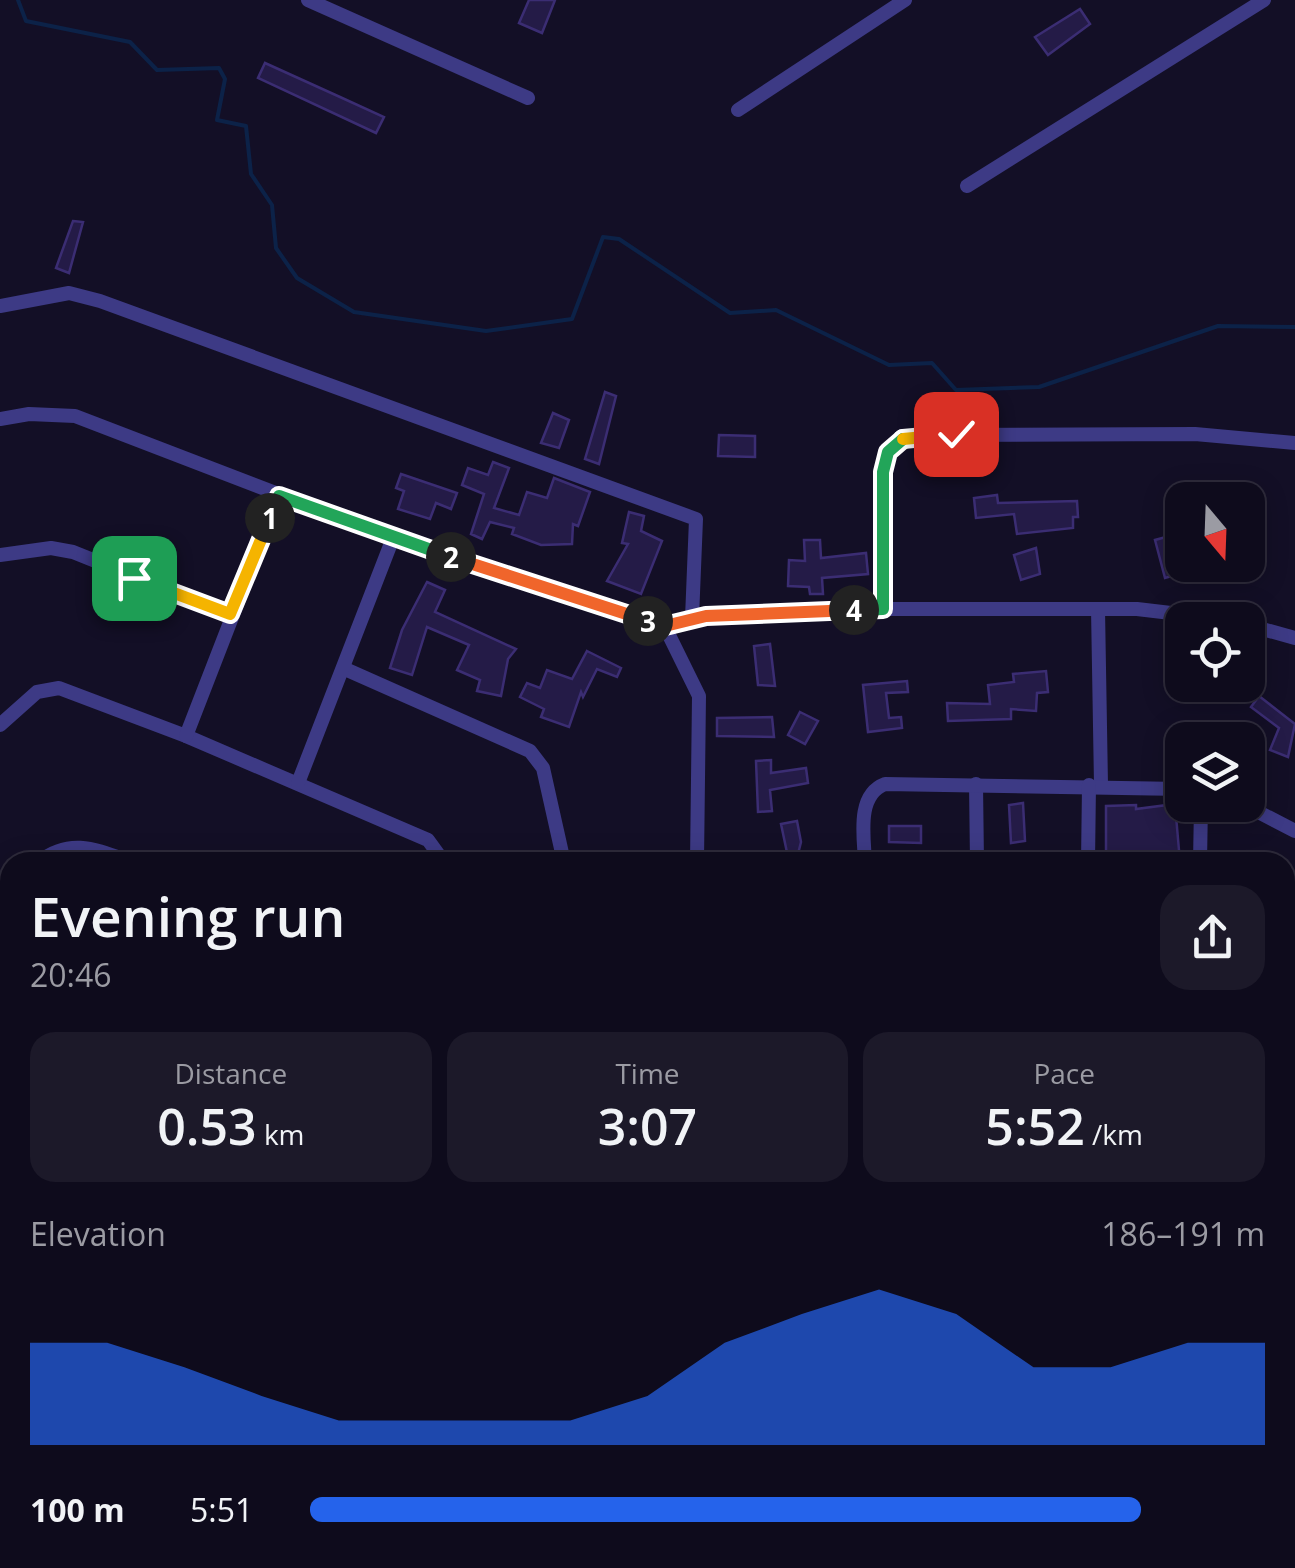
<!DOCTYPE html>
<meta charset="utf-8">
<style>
body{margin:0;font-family:"Open Sans",sans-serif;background:#1c1929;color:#f1f3f6;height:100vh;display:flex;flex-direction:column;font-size:38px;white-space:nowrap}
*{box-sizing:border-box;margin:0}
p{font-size:32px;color:#9b9ba3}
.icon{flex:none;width:55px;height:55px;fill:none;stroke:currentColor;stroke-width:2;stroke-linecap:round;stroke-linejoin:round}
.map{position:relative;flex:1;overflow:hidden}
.details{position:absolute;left:0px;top:852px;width:1295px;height:718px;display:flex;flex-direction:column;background:#0e0b1c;border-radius:30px 30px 0 0;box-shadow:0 5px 25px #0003,0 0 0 2px #2e2b3b}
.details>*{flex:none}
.needle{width:65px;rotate:161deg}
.fabs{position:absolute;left:1165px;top:482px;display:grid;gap:20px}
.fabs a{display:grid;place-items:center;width:100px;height:100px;border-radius:20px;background:#0e0b1c;box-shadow:0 5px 25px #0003,0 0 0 2px #2e2b3b;font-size:50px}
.pin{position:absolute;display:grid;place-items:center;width:85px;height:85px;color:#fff;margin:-42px;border-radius:20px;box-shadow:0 5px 15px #0006}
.km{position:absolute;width:50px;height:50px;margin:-25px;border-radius:50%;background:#222;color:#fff;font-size:28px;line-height:50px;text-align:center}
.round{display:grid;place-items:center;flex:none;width:105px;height:105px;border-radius:30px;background:#1c1929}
.head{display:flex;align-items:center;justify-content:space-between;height:170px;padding:0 30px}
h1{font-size:55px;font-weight:600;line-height:75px}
.figures{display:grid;grid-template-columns:repeat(3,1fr);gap:15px;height:170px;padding:10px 30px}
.figures div{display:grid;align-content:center;border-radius:25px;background:#1c1929;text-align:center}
.figures b{font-size:50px;font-weight:600}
.figures small{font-size:28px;font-weight:400}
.figures p{font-size:28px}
.chart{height:280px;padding:20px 30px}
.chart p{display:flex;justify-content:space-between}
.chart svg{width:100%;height:180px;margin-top:10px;fill:#2563eb;opacity:.7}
ul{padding:0 30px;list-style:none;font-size:32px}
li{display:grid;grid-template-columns:160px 120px 1fr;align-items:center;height:75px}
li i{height:25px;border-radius:12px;background:#2563eb}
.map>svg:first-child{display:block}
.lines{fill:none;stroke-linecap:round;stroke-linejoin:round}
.stream{stroke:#0c2248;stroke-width:4}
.building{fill:#241b47;stroke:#3b2d73;stroke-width:2.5}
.street{stroke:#3d3a85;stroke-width:14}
.split-1-casing{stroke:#fff;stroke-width:20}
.split-2-casing{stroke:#fff;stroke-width:20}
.split-3-casing{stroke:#fff;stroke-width:20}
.split-4-casing{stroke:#fff;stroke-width:20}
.split-5-casing{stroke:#fff;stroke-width:20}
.split-6-casing{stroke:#fff;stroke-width:20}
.split-1{stroke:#f5b400;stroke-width:12}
.split-2{stroke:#22a559;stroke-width:12}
.split-3{stroke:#f0652b;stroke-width:12}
.split-4{stroke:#f0652b;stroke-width:12}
.split-5{stroke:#22a559;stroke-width:12}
.split-6{stroke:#f5b400;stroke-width:12}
</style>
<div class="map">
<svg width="1295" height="1568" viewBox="0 0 1295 1568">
<rect width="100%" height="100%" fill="#130f26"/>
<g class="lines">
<g class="stream">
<polyline points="18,0 26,21 130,42 157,70 219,68 225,79 217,120 246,126 251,174 272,205 276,248 297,278 354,312 486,331 572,319 603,237 619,239 730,313 776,310 889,365 932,363 956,390 1039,387 1218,326 1295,327"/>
<polyline points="1285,1438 1295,1437"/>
<polyline points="660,1560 686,1566 742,1560"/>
<polyline points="439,1568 459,1560"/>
</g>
</g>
<g class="building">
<polygon points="529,0 555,0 542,33 519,23"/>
<polygon points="1080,9 1090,24 1048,55 1035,37"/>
<polygon points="265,63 340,97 384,117 376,133 258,78"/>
<polygon points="73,221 83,222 69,273 56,268"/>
<polygon points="605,392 616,396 599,464 585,459"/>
<polygon points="553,413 569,420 559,448 541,443"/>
<polygon points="719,435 755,436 755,457 718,456"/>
<polygon points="493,462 509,468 494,508 519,515 527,492 547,498 554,478 590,492 578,526 573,524 572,544 541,545 512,534 514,528 490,522 482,539 471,534 484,494 462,485 468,468 488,475"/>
<polygon points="401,474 457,493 451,509 436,503 430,519 398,509 404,491 396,488"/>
<polygon points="997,495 998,503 1077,501 1078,517 1073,517 1073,528 1017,534 1014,514 976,518 974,498"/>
<polygon points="629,512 644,516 641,531 662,541 641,594 607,581 628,544 622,543"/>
<polygon points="1177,534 1182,573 1165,578 1155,540"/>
<polygon points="804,540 820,540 821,558 866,553 868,574 822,578 823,594 810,594 809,587 788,586 789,560 805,561"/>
<polygon points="1036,548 1040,574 1021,580 1014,555"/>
<polygon points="427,582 445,590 435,612 516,649 508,659 501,696 477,691 480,680 457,670 469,645 427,627 412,675 390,668 402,630"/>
<polygon points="770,644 775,686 758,685 754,646"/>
<polygon points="587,651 621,668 617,677 597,669 583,697 581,692 569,727 541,717 544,709 520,697 527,683 540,688 547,670 572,679"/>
<polygon points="1046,671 1048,692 1037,693 1036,711 1011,709 1011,719 948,721 947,703 990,704 988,685 1014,682 1013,674"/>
<polygon points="907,681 908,692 886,693 889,718 901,717 902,728 868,732 863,685"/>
<polygon points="1259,696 1295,724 1288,757 1270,750 1279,728 1251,707"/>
<polygon points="800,712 818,721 805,744 788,735"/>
<polygon points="772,717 774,737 717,736 717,718"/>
<polygon points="771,760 771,773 806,768 808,783 770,790 772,811 758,812 756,761"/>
<polygon points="1023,803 1025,841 1011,843 1009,805"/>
<polygon points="1175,804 1180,862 1106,862 1106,806 1136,805 1136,809"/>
<polygon points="797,821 801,842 796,862 789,862 781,824"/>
<polygon points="889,826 921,826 921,843 889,842"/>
</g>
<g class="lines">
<g class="street">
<polyline points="308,0 528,98"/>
<polyline points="738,110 905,0"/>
<polyline points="967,186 1264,0"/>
<polyline points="0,306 69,293 100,301 696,519 692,618"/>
<polyline points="0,419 29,414 75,416 393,538 665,627 699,696 697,862"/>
<polyline points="0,555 51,548 73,552 230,615"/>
<polyline points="883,609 883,472 886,455 897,443 927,435 1195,434 1295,443"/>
<polyline points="1098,609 1101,785"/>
<polyline points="1248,625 1295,638"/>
<polyline points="665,627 706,616 883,609 1137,609 1230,620"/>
<polyline points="345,669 530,751 543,768 564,862"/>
<polyline points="0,725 37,692 59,688 186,736 428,840 444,862"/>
<polyline points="186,736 279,496"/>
<polyline points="298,783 393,538"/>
<polyline points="976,784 977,862"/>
<polyline points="1245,805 1295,831"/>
<path d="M39 862C71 837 97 850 131 862"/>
<path d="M865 862C864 837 856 795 885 784L1182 789"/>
<polyline points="1088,862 1089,785"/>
<polyline points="1200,862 1201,805"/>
<polyline points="0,895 10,886"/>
<polyline points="1285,942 1295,887"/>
<polyline points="0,1064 10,1053"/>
<polyline points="0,1148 10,1149"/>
<polyline points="1285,1234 1295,1234"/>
<polyline points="1285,1280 1295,1280"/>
</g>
</g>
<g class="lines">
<g class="split-1-casing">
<polyline id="split-1" points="134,578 230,614 270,518"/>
</g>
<g class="split-2-casing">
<polyline id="split-2" points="270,518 279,496 451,557"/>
</g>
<g class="split-3-casing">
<polyline id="split-3" points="451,557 648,621"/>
</g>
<g class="split-4-casing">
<polyline id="split-4" points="648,621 665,626 706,616 854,610"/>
</g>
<g class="split-5-casing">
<polyline id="split-5" points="854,610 883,609 883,472 888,452 903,439"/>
</g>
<g class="split-6-casing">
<polyline id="split-6" points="903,439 956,434"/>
</g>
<use href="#split-1" class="split-1"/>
<use href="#split-2" class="split-2"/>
<use href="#split-3" class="split-3"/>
<use href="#split-4" class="split-4"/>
<use href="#split-5" class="split-5"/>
<use href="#split-6" class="split-6"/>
</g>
</svg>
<div class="fabs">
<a><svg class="needle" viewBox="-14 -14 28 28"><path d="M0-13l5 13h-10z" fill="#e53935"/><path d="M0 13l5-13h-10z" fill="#9b9ba3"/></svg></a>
<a><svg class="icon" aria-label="locate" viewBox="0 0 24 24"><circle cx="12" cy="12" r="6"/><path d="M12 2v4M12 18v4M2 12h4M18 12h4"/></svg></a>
<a><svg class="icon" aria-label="layers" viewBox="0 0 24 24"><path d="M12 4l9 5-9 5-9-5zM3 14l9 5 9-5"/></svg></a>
</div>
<div class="pin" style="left:134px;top:578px;background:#1e9e55"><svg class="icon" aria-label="arrive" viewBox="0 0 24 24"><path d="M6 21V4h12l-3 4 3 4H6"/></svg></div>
<div class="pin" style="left:956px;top:434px;background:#d93025"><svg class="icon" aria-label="check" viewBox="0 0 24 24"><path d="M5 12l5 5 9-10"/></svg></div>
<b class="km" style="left:270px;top:518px">1</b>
<b class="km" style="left:451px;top:557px">2</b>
<b class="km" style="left:648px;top:621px">3</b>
<b class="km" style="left:854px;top:610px">4</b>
<section class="details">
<div class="head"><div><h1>Evening run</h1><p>20:46</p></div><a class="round"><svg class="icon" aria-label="share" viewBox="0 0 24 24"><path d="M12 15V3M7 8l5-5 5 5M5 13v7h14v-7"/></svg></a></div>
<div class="figures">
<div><p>Distance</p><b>0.53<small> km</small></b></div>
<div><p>Time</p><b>3:07</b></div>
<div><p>Pace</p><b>5:52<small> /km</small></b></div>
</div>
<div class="chart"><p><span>Elevation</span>186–191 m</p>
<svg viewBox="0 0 160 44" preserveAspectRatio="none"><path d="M0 44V19L10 19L20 25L30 32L40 38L50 38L60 38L70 38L80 32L90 19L100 12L110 6L120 12L130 25L140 25L150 19L160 19V44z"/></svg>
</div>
<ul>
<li><b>100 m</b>5:51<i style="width:87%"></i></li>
</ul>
</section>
</div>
